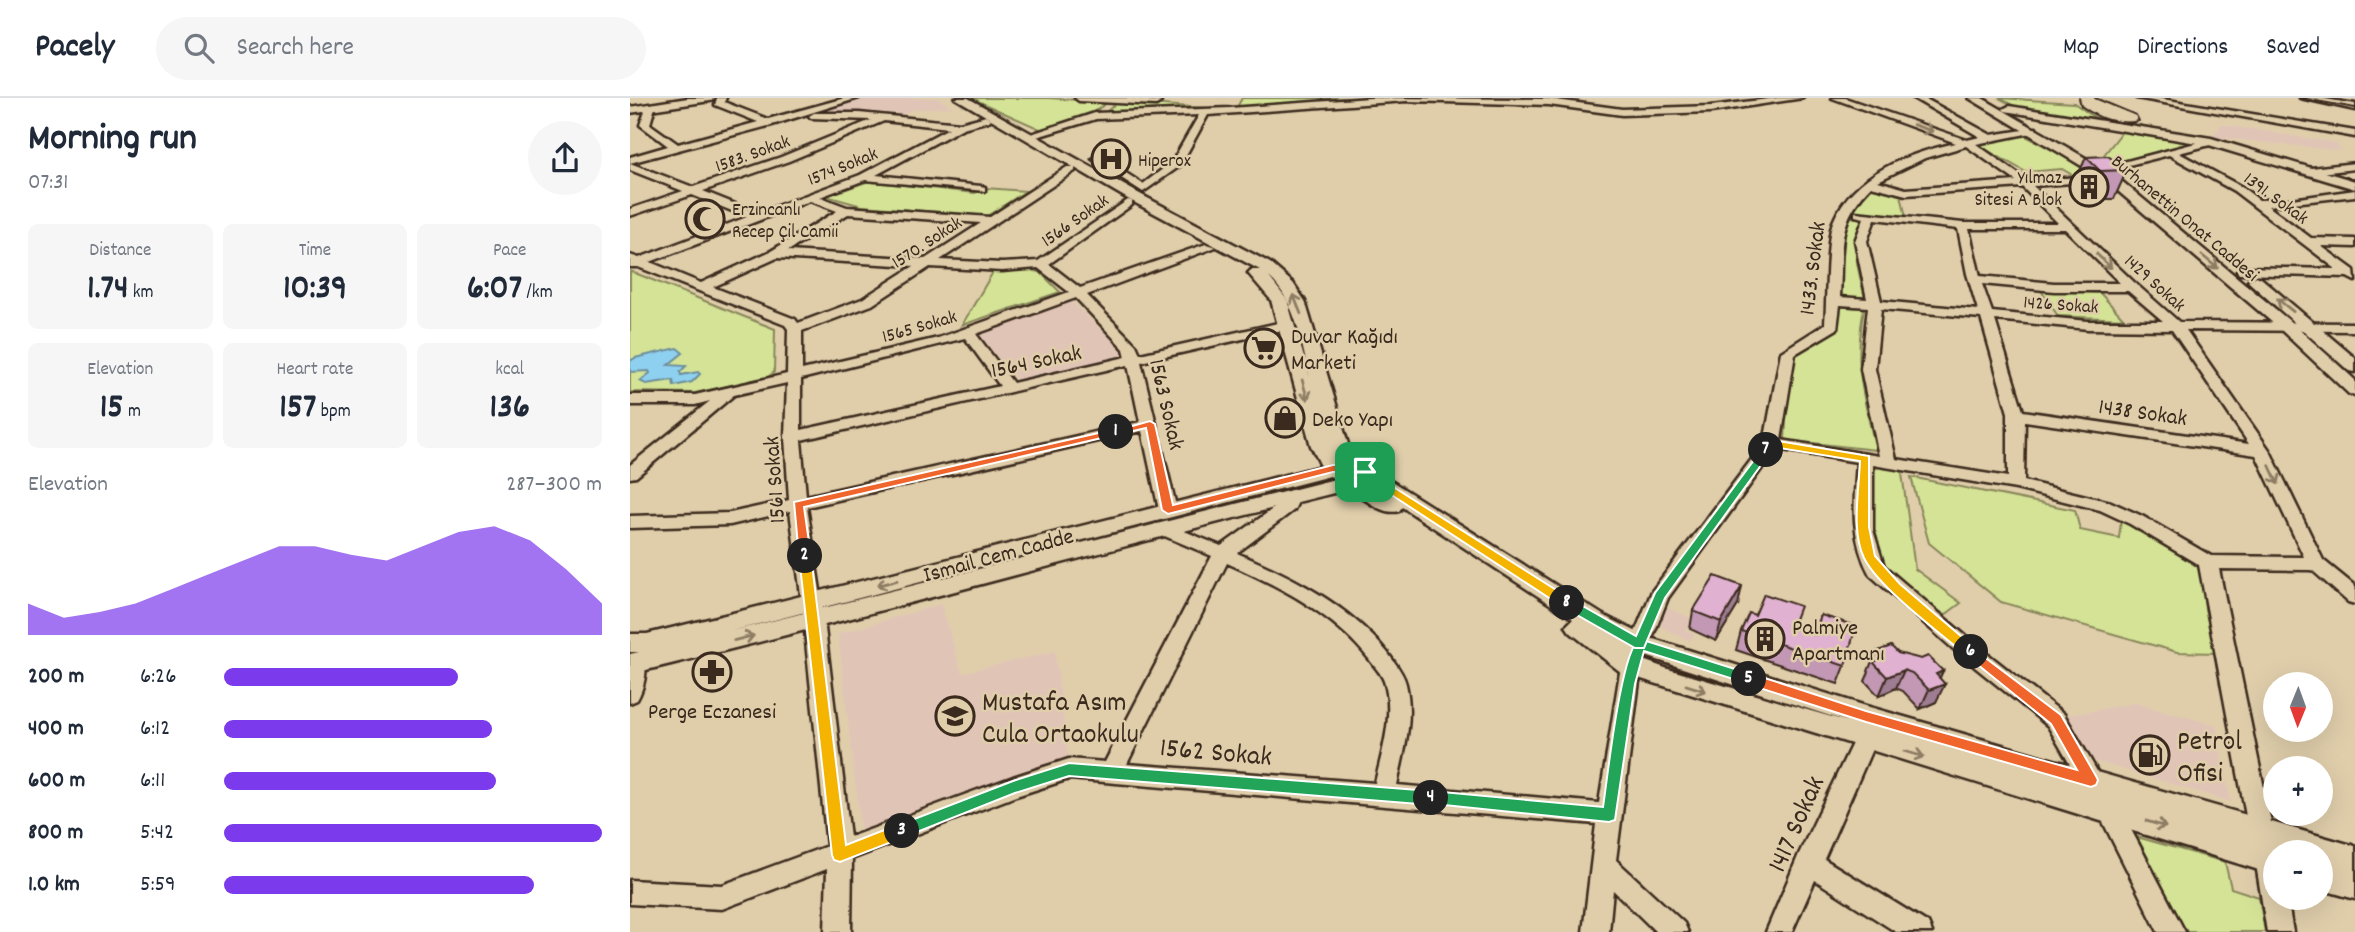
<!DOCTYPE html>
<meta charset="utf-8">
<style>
body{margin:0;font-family:Dekko,sans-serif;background:#f6f6f7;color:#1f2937;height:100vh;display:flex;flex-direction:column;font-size:26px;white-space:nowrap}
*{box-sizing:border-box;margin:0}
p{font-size:23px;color:#747a83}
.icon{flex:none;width:38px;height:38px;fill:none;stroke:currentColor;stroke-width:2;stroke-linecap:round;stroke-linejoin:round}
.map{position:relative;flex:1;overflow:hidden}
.sheet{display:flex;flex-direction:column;background:#fff;width:630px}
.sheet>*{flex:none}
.needle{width:46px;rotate:181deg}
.tools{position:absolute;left:1633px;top:574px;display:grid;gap:14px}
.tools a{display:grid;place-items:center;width:70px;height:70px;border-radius:50%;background:#fff;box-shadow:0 7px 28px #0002;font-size:35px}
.pin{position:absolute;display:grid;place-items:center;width:60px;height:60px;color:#fff;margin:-30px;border-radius:14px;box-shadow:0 4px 10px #0006}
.km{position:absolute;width:35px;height:35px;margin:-18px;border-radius:50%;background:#222;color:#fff;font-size:19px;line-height:35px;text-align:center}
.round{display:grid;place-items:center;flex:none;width:74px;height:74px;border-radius:37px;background:#f6f6f7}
.summary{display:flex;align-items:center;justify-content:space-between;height:119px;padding:0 28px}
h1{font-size:38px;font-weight:700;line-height:52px}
.metrics{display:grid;grid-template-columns:repeat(3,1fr);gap:10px;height:119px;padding:7px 28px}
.metrics div{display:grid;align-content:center;border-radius:10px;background:#f6f6f7;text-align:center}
.metrics b{font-size:35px;font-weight:700}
.metrics small{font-size:19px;font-weight:400}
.metrics p{font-size:19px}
.chart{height:196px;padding:14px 28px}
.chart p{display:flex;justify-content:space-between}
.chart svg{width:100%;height:126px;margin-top:7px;fill:#7c3aed;opacity:.7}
ul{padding:0 28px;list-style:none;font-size:23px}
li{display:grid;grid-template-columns:112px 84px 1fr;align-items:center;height:52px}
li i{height:18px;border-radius:9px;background:#7c3aed}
header{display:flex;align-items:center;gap:42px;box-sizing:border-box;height:98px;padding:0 35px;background:#fff;border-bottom:2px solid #e0e1e3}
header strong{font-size:33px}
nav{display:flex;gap:38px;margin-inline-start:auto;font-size:24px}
.search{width:490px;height:63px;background:#f6f6f7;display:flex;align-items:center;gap:18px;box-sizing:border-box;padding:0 24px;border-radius:38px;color:#747a83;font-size:26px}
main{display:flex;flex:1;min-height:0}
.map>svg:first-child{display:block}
.built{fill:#e0c5b6}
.green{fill:#d4e396;stroke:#88865a;stroke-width:2}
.water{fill:#8ed0ef;stroke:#6d8e9b;stroke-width:2}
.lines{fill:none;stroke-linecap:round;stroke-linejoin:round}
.minor-casing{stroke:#3b2a1e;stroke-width:5}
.major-casing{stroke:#3b2a1e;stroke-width:5}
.minor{fill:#e0ceab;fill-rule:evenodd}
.major{fill:#e0ceab;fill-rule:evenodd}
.tram{stroke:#3b2a1e;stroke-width:2}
.wall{fill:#c298b4;stroke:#3b2a1e;stroke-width:2}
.shaded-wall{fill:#9e7c92;stroke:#3b2a1e;stroke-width:2}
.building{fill:#e1b1d1;stroke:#3b2a1e;stroke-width:2}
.oneway{stroke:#8e7c64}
.split-1{fill:#f0652b;stroke:#fff;stroke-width:2}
.split-2{fill:#f0652b;stroke:#fff;stroke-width:2}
.split-3{fill:#f5b400;stroke:#fff;stroke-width:2}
.split-4{fill:#22a559;stroke:#fff;stroke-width:2}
.split-5{fill:#22a559;stroke:#fff;stroke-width:2}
.split-6{fill:#f0652b;stroke:#fff;stroke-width:2}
.split-7{fill:#f5b400;stroke:#fff;stroke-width:2}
.split-8{fill:#22a559;stroke:#fff;stroke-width:2}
.split-9{fill:#f5b400;stroke:#fff;stroke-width:2}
.labels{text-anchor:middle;stroke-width:5;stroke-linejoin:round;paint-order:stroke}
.far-street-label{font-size:19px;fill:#3b2a1e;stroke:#e0ceab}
.far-poi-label{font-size:19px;fill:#3b2a1e;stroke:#e0ceab;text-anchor:start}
.street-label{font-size:23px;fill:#3b2a1e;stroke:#e0ceab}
.poi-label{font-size:23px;fill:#3b2a1e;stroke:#e0ceab;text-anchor:start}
.near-poi-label{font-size:28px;fill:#3b2a1e;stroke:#e0ceab;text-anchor:start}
.near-street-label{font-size:28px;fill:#3b2a1e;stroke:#e0ceab}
</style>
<header>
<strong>Pacely</strong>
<div class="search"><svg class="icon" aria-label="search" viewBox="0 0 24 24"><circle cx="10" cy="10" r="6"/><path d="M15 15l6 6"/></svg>Search here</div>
<nav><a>Map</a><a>Directions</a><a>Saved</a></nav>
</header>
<main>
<section class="sheet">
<div class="summary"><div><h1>Morning run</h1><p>07:31</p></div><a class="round"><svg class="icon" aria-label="share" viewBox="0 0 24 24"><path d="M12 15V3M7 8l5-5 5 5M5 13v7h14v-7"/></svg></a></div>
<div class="metrics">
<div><p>Distance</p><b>1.74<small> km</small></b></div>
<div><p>Time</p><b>10:39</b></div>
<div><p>Pace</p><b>6:07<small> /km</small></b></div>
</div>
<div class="metrics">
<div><p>Elevation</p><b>15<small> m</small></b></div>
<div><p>Heart rate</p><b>157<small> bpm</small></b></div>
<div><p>kcal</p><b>136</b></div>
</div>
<div class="chart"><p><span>Elevation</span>287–300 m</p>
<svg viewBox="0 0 160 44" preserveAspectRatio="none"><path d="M0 44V33L10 38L20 36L30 33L40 28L50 23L60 18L70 13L80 13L90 16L100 18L110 13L120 8L130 6L140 11L150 21L160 33V44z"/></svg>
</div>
<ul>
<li><b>200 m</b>6:26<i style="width:62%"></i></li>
<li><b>400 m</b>6:12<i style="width:71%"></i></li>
<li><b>600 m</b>6:11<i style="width:72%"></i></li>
<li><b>800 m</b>5:42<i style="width:100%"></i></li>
<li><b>1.0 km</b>5:59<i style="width:82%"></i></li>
</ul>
</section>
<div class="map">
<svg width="1725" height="834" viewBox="0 0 1725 834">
<rect width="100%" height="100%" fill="#e0ceab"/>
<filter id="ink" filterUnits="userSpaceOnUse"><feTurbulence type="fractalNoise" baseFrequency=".0143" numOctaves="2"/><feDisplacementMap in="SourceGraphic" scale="14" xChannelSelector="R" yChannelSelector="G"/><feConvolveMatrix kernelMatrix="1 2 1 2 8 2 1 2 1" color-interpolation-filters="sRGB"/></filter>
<g filter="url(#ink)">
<g class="built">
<polygon points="235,0 307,0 322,9 279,12 273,19 187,14"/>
<polygon points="1591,26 1706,45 1712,53 1582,39"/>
<polygon points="442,203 492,252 494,263 389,285 347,235"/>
<polygon points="311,506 332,575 425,553 439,661 231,736 208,536"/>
<polygon points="1038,510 1063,521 1056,532 1065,536 1060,543 1031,529 1031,522"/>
<polygon points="1505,605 1586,627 1601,704 1458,661 1433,618"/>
</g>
<g class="green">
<path d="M341 0H419L477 4C460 20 434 25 412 32Z"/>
<polygon points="612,0 757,0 606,11"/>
<polygon points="1369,0 1444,5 1464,19 1478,25 1388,10"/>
<polygon points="488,4 593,11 476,14"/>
<polygon points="1492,34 1569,46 1488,64 1474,57"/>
<polygon points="1394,37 1453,68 1465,77 1444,78 1432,71 1396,74 1348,47"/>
<polygon points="239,83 345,95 355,90 396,93 357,118 232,108 196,98"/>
<polygon points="1243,89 1271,97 1276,119 1218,113 1219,108"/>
<path d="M1215 119 1232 120C1220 150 1228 170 1235 200L1211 198 1210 124Z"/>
<polygon points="400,172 410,174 430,194 332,227 363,174"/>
<polygon points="0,173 145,231 144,274 138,279 65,295 0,294"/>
<polygon points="1410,191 1470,195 1494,221 1428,218"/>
<path d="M1207 208 1234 210C1223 268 1233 297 1246 352L1155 342 1159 264 1164 257 1204 233Z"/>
<path d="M1247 369 1264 370 1272 375 1285 471 1331 505 1315 517C1293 503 1247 474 1241 448 1238 435 1241 418 1241 405 1241 393 1238 377 1247 369Z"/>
<polygon points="1281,379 1445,412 1450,432 1489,440 1491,423 1516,434 1572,472 1575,511 1585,555 1547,554 1371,504 1299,445"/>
<polygon points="1507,739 1595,764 1601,790 1629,799 1635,834 1556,834"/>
</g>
<polygon class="water" points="47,250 53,255 38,267 56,268 50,274 51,277 68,274 70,276 62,284 44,288 43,282 16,286 10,283 20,275 19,273 0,274 0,263 5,260"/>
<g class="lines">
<g class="minor-casing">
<g id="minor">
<path d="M87 0H96L94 4 138 21 215 0H229L142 27 0 65 63 89 151 59 241 22 181 20 179 18 184 15H229L330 25 356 18 361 21 359 23 333 30 246 77 351 88 355 89V93L235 82 190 99 217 109 360 119 437 69H445V73L310 162 372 165 408 163 498 102 502 103V107L419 166 450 190 576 146 586 149 457 197 506 247 510 256 657 223 664 227 657 231 511 264 547 412 544 416 538 418 529 412 512 333 177 409 192 505 220 739 383 679 439 661 475 664 582 458 525 434 522 430 525 426H537L591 448 651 405 656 394 662 392 671 398 664 412 607 455C663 479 717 506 757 554 764 564 773 574 776 586 784 620 774 654 767 687L969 705 991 568 1022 493 1134 345 1151 254 1195 226C1197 204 1196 141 1203 124 1223 75 1279 55 1326 45L1202 0H1215L1337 42 1350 39 1283 0H1294L1361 37 1406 30V34L1346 46 1397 82 1472 78V82L1468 83 1403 88 1506 186 1549 224 1725 225V233L1556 232 1640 353 1693 462 1725 488V506L1718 504 1682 472 1589 471 1643 734 1639 742 1631 745 1623 742 1619 734 1569 467 1500 426 1470 412 1386 391 1243 367V432L1254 468 1344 545 1434 616 1472 682 1469 689 1461 692 1453 689 1418 628 1330 557 1240 477C1220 441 1224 404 1227 364L1146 351 1038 500 1011 568 986 762 1054 825 1058 834H1026L983 792 979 834H953L966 726 439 681 386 698 222 761 221 834H195L197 771 92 811 0 806V782L92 787 197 748 172 505 160 413 100 427 0 430V418L100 415 159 402 155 339 157 285 104 297 6 379 0 380V367L80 303 65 307H0V297H65L157 276 158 231 155 227 8 169H0V157L9 160 117 119 62 97 0 118V111L53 93 0 72V59L38 48 10 27 17 7 25 9 20 26 48 46 128 24 85 7ZM254 23 319 30 230 77 128 115 73 93 159 63ZM1336 48 1386 83 1276 91 1248 83 1295 60ZM1241 88 1276 97 1392 89 1428 125H1333L1225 114V118L1234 120 1225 143 1237 201 1210 199C1213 150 1205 125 1241 88ZM180 103 207 113 141 153 71 185 20 164ZM218 116 351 125 295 161 158 153ZM1245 121 1328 131 1337 176 1348 212 1251 203 1237 143ZM1339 131H1435L1490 185H1424L1350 178ZM147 160 284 168 232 201 168 225 165 221 83 189ZM300 169 372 173 408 170 439 194 308 240 172 272V233L242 207ZM1352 186 1424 193H1498L1533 223H1458L1362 214ZM446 200 494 251 496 259 383 285 346 236ZM1210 207 1238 209 1231 271 1249 358 1151 342 1165 256 1207 231ZM1251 211 1351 220 1378 315V379L1266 361 1245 271ZM1365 222 1458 231 1542 232 1619 346 1393 313ZM335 240 370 288 171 332V281ZM498 267 510 324 176 398 171 342ZM1395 323 1626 357 1674 459 1581 458 1512 418 1481 404 1394 383ZM597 465C649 488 703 515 739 561 744 568 751 575 754 583 765 615 752 654 745 685L497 666Z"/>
<polygon points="445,0 501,0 531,4 526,7 449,3"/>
<polygon points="740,0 919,1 992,11 1081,8 1147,0 1173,0 1081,14 992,17 919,7 777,3 578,17 550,68 513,94 462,61 471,59 513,86 542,64 569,17 466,21 400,41 395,38 465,15 600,10"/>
<polygon points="1506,0 1526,0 1725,33 1725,39"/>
<polygon points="1670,0 1689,0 1725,6 1725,12"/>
<polygon points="1581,41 1584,42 1584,46 1549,55 1612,89 1629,102 1662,101 1725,92 1725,98 1638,108 1681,140 1725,141 1725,149 1691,148 1724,172 1725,183 1717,179 1609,176 1607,173 1613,169 1706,171 1604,93 1539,57 1483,71 1478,68"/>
<polygon points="1725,65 1725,71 1681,76 1676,73 1681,70"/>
<path d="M6 558 13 560C19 571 13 592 7 602L0 605V560Z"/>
<polygon points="1235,633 1243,635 1246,642 1194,761 1298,825 1302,834 1266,834 1185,782 1162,834 1136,834 1169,756 1227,635"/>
<polygon points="1479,701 1487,705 1555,834 1528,834 1467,712 1471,705"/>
<polygon points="1637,749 1647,754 1645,800 1657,800 1663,834 1637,834 1625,760 1628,752"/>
</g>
</g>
<g class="major-casing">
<g id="major">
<polygon points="58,0 85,0 80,3 0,15 0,9"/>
<path d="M325 0H338L508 95 640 165 663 185 675 203 718 346 724 356 755 379 973 517 1017 539 1236 608 1725 748V801L1690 791V754H1645V777L992 575 940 534 936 528 943 521 772 409 769 413C752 418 734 400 720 391 479 450 241 518 0 576V556L9 554H0V536H17L103 515 691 368 681 348 641 202 618 175 621 172H630L498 101ZM639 179C667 204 671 245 680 280L657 202ZM700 378 705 381 98 534ZM997 551 1000 553 1222 625 1038 571 1010 561Z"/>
<polygon points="1339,0 1352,0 1483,76 1662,225 1725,282 1725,297 1719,296 1650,231 1475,82"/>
<polygon points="1379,8 1581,40 1725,83 1725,91 1579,47 1375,13 1373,11"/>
<polygon points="1626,178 1631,180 1725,260 1725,274 1719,273 1621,186 1618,183"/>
</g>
</g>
<use href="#minor" class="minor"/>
<use href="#major" class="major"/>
<g class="tram">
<path d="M1449 0 1451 8C1469 21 1487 28 1509 23L1506 17 1465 0"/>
<polyline points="1670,0 1725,10"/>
</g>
</g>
<g class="wall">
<polygon points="1456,59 1497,72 1484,101 1457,101 1444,87"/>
<polygon points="1108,507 1086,543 1060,531 1063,513"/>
<polygon points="1125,517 1184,537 1191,517 1215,568 1208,586 1106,552 1111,533"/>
<polygon points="1246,554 1268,555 1310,580 1306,604 1290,611 1273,593 1266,590 1249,598 1235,583 1239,574 1238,573"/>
</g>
<g class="shaded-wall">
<polygon points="1112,488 1108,507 1086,543 1091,524"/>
<polygon points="1274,572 1266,590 1249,598 1257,579"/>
<polygon points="1313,573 1305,590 1315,586 1306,604 1290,611 1306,576"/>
</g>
<g class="building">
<polygon points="1478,58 1497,72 1470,73 1456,59"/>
<polygon points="1085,478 1112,488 1091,524 1063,513"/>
<polygon points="1134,496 1170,508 1162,529 1185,537 1191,517 1226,528 1215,568 1111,533 1119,515 1125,517"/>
<polygon points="1261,548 1268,555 1291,561 1298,558 1313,573 1306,576 1315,586 1299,592 1282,575 1274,572 1257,579 1243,564 1252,561 1246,554"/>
</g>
<defs><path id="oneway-shaft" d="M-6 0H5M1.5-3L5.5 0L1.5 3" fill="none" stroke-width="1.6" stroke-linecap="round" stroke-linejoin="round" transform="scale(1.75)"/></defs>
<g class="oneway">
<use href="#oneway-shaft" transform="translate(1293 30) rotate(19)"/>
<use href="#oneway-shaft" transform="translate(1474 163) rotate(44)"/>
<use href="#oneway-shaft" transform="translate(1580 164) rotate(40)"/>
<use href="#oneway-shaft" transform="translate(667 206) rotate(-112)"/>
<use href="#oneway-shaft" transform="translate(1655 207) rotate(-141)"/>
<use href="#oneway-shaft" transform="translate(675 292) rotate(74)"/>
<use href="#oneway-shaft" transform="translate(1644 377) rotate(65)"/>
<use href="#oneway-shaft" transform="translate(257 485) rotate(165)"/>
<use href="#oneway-shaft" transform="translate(114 540) rotate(-14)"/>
<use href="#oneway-shaft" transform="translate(1066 590) rotate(17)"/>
<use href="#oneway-shaft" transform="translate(1284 656) rotate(16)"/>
<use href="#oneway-shaft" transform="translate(1526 726) rotate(17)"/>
</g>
</g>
<polygon class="split-1" points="520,323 525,326 543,407 703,367 720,366 740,374 735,378 720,373 703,374 538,416 532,412 516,330 486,337 481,334"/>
<polygon class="split-2" points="486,331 489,332 489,336 174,409 181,458 175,462 169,458 164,404"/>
<polygon class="split-3" points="175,454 181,458 216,747 272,725 277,728 279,733 277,738 210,764 204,762 202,757 169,458"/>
<polygon class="split-4" points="439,665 801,693 808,700 801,707 439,678 385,695 272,740 266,738 264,733 266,728 383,683"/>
<path class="split-5" d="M1010 541 1124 577 1126 581 1119 586 1014 553 1005 586 985 722 979 724 795 705 793 700 801 693 973 709C977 684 991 549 1010 541Z"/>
<polygon class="split-6" points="1341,549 1431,617 1466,678 1468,682 1466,687 1461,689 1236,624 1114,585 1112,581 1119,575 1236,613 1447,672 1421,626 1337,558 1337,551"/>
<path class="split-7" d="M1142 342 1239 358V429L1245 458 1270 486 1346 551V558H1337C1310 535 1249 490 1234 460 1221 433 1229 392 1230 363L1144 349 1140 354H1133V350Z"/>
<polygon class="split-8" points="1133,350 1142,352 1035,500 1014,550 1005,550 933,509 933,502 942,502 1006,538 1025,495"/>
<polygon class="split-9" points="735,371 942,502 942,509 933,509 731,377 731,372"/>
<defs>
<g id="hospital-ring" transform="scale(2.0125)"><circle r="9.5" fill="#e0ceab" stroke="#3b2a1e" stroke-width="1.5"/><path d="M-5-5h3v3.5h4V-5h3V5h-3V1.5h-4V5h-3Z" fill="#3b2a1e"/></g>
<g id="building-ring" transform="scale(2.0125)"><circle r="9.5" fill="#e0ceab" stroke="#3b2a1e" stroke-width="1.5"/><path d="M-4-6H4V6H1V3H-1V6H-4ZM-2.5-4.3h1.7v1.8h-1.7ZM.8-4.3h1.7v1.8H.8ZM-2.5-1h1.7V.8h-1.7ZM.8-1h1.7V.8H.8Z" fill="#3b2a1e"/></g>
<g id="mosque-ring" transform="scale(2.0125)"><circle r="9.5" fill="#e0ceab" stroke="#3b2a1e" stroke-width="1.5"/><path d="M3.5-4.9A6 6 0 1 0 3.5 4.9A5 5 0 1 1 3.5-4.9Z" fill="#3b2a1e"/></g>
<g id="supermarket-ring" transform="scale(2.0125)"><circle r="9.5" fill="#e0ceab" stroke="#3b2a1e" stroke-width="1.5"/><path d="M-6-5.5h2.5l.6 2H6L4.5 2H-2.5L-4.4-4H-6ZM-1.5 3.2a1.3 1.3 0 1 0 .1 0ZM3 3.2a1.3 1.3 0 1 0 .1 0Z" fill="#3b2a1e"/></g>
<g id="shop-ring" transform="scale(2.0125)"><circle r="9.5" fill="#e0ceab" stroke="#3b2a1e" stroke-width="1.5"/><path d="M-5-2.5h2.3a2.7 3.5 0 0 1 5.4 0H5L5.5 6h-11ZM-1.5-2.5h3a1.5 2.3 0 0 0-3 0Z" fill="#3b2a1e"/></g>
<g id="pharmacy-ring" transform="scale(2.0125)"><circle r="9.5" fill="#e0ceab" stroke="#3b2a1e" stroke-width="1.5"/><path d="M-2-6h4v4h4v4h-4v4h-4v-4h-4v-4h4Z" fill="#3b2a1e"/></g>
<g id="school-ring" transform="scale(2.0125)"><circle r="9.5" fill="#e0ceab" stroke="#3b2a1e" stroke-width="1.5"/><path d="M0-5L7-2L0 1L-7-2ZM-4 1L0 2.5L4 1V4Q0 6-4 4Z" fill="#3b2a1e"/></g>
<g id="fuel-ring" transform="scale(2.0125)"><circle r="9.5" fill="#e0ceab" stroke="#3b2a1e" stroke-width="1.5"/><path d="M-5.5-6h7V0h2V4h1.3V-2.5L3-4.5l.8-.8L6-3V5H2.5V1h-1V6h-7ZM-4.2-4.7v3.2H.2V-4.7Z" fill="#3b2a1e"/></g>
</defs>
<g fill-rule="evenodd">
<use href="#hospital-ring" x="481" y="61"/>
<use href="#building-ring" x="1459" y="89"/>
<use href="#mosque-ring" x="75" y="121"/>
<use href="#supermarket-ring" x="634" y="250"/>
<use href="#shop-ring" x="655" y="320"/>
<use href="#building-ring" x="1135" y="541"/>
<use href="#pharmacy-ring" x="82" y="574"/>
<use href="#school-ring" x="325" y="618"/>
<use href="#fuel-ring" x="1520" y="657"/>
</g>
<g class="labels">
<g class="far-street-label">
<text transform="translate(122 54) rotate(-20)" y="7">1583. Sokak</text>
<text transform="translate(212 67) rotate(-22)" y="7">1574 Sokak</text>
<text transform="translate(1647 99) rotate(36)" y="7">1391. Sokak</text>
<text transform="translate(1556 119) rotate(40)" y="7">Burhanettin Onat Caddesi</text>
<text transform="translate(444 121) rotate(-35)" y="7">1566 Sokak</text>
<text transform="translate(296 143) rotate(-33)" y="7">1570. Sokak</text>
<text transform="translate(1526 184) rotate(42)" y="7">1429 Sokak</text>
<text transform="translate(1431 205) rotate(4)" y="7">1426 Sokak</text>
<text transform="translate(289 227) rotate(-16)" y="7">1565 Sokak</text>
</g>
<g class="far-poi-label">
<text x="508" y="68">Hiperox</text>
<text x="1432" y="85" text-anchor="end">Yılmaz<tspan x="1432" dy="22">Sitesi A Blok</tspan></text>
<text x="102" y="117">Erzincanlı<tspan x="102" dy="22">Recep Çil Camii</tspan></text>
</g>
<g class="street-label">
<text transform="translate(1181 170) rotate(-83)" y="8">1433. Sokak</text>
<text transform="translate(406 262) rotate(-12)" y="8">1564 Sokak</text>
<text transform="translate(538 306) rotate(77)" y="8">1563 Sokak</text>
<text transform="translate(1513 313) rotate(8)" y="8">1438 Sokak</text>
<text transform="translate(143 382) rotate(-94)" y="8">1561 Sokak</text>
<text transform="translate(368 456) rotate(-15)" y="8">Ismail Cem Cadde</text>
</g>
<g class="poi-label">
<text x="661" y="245">Duvar Kağıdı<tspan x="661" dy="26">Marketi</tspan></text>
<text x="682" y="328">Deko Yapı</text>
<text x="1162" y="536">Palmiye<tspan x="1162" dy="26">Apartmanı</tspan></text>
<text x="82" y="620" text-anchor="middle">Perge Eczanesi</text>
</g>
<g class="near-poi-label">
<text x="352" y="612">Mustafa Asım<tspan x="352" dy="32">Cula Ortaokulu</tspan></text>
<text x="1547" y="651">Petrol<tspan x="1547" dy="32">Ofisi</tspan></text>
</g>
<g class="near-street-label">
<text transform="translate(586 652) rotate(5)" y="10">1562 Sokak</text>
<text transform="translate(1164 725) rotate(-66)" y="10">1417 Sokak</text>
</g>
</g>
</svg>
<div class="tools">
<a><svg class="needle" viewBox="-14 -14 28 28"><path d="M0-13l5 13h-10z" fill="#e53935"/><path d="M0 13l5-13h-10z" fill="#747a83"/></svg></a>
<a>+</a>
<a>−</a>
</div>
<div class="pin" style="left:735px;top:374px;background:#1e9e55"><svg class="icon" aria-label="arrive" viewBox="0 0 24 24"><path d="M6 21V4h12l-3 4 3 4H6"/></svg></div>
<b class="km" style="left:486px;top:334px">1</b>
<b class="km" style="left:175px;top:458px">2</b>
<b class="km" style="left:272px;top:733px">3</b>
<b class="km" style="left:801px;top:700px">4</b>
<b class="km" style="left:1119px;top:581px">5</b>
<b class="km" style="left:1341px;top:554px">6</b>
<b class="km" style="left:1136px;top:352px">7</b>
<b class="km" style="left:937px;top:505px">8</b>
</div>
</main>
